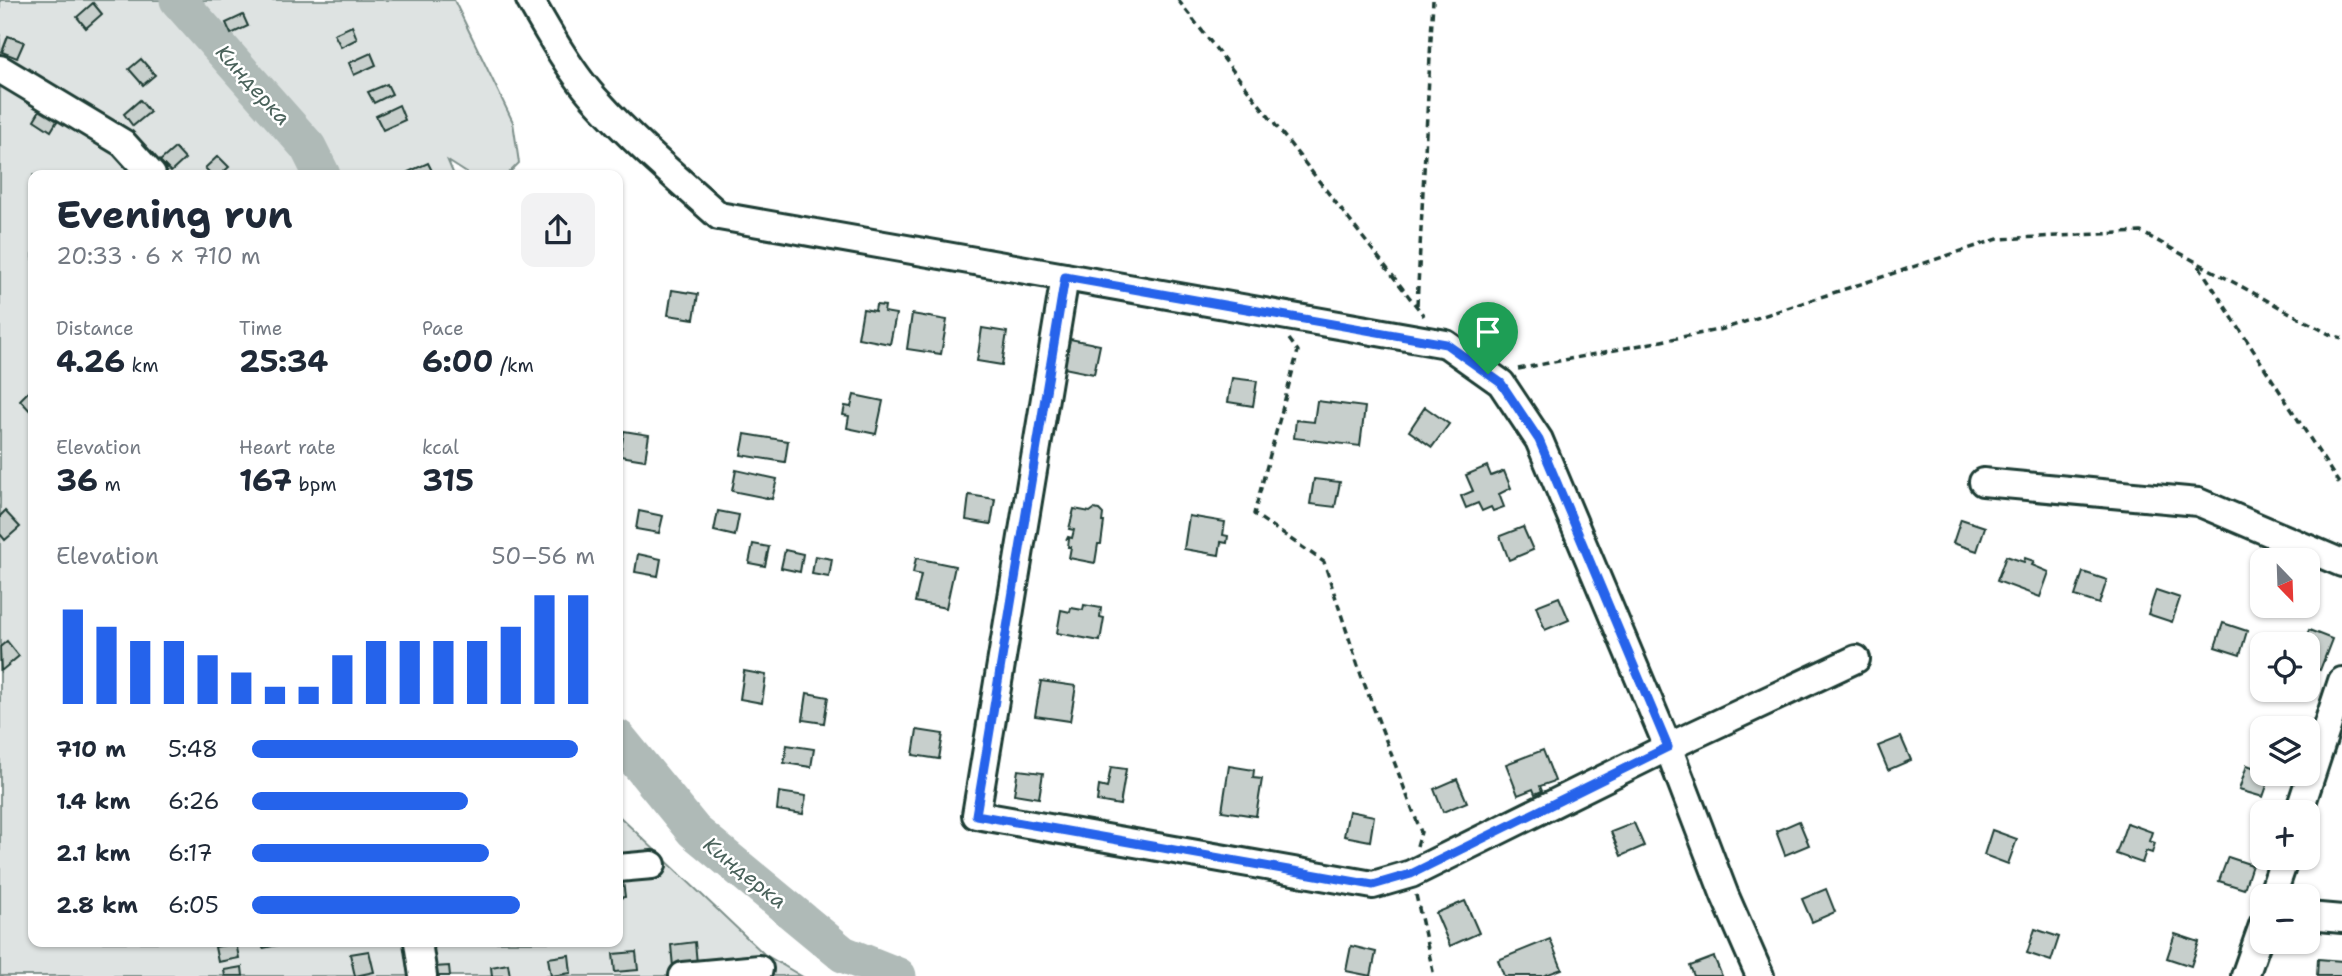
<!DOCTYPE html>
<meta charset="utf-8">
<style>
body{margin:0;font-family:"Shantell Sans",sans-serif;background:#f2f2f3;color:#1f2937;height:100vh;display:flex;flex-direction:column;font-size:26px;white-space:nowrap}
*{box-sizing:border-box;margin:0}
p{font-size:23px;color:#747a83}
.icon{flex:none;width:38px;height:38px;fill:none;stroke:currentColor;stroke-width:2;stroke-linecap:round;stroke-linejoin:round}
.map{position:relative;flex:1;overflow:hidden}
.details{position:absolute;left:28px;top:170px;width:595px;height:777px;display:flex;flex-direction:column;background:#fff;border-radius:14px;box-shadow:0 2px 5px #0004}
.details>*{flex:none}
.needle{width:46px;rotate:157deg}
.buttons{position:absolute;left:2250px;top:548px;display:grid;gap:14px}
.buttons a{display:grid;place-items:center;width:70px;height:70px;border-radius:14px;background:#fff;box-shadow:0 2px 5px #0004;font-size:35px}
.pin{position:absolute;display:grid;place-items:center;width:60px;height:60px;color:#fff;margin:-72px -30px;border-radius:50% 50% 50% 0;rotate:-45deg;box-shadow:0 0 7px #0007}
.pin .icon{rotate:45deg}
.round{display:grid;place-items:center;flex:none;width:74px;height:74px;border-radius:14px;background:#f2f2f3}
.headline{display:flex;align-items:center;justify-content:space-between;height:119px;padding:0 28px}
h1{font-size:38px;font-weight:700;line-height:52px}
.figures{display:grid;grid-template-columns:repeat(3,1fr);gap:10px;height:119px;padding:7px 28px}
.figures div{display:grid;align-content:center}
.figures b{font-size:30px;font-weight:700}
.figures small{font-size:19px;font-weight:400}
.figures p{font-size:19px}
.chart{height:196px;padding:14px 28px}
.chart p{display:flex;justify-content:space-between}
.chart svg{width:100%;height:126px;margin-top:7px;stroke:#2563eb;stroke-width:6}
ul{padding:0 28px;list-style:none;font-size:23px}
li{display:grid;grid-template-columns:112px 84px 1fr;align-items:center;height:52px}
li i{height:18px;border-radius:9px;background:#2563eb}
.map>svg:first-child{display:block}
.green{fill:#dee3e2;stroke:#7e908b;stroke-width:2}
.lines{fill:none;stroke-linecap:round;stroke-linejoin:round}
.river{stroke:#afbab7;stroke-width:37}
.building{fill:#c7cfcc;stroke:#1f3d34;stroke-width:2}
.minor-casing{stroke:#1f3d34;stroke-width:32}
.path{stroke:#1f3d34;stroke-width:3.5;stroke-dasharray:7 5;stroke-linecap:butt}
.minor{stroke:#fff;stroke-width:26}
.route-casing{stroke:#fff;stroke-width:14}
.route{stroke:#2563eb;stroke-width:9}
.labels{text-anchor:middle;stroke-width:5;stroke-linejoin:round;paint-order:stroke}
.water-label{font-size:21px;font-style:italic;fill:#4a625b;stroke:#fff}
</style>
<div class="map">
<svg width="2342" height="976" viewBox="0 0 2342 976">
<rect width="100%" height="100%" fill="#fff"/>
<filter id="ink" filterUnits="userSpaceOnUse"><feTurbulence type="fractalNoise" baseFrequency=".0143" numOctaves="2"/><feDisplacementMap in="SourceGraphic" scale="14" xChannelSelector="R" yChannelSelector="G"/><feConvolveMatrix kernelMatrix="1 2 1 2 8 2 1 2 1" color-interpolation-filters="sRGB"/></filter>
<g filter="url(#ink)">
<polygon class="green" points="0,0 454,0 513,122 519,163 507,175 470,175 448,161 454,175 33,175 33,942 618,942 618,815 764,954 801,976 0,976"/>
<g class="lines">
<g class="river">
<polyline points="178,0 308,147 322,175"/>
<polyline points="618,738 694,831 843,954 898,976"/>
</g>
</g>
<g class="building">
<polygon points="93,3 102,14 86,28 77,17"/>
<polygon points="243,15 248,26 231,34 226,23"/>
<polygon points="352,26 357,39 341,47 334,34"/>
<polygon points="8,36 24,42 17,58 2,52"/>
<polygon points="371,53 376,65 354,75 349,63"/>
<polygon points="141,59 155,75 143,85 129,69"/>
<polygon points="387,84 392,94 374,103 368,92"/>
<polygon points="140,100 150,112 133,126 124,114"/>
<polygon points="43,105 60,116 51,131 34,120"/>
<polygon points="399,105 405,120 383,130 376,116"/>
<polygon points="175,148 185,159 171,172 160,161"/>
<polygon points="218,156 229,167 220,175 212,175 205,168"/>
<polygon points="428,163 434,175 409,175 408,172"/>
<polygon points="672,290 698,294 694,319 668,315"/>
<polygon points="876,305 885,306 884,312 896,314 890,344 858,338 863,309 875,311"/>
<polygon points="912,314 947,320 941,354 907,349"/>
<polygon points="982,328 1007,332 1002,365 977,361"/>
<polygon points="1070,339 1100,345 1094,374 1064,368"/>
<polygon points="1232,378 1257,381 1253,406 1228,402"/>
<polygon points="31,389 33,391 33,414 20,400"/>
<polygon points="854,395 883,401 876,434 847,428 849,416 843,415 845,406 851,407"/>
<polygon points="1317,401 1365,407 1360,446 1294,438 1296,420 1314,422"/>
<polygon points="1425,407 1449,424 1432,447 1409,431"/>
<polygon points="624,431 649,435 645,460 620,456"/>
<polygon points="745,434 788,441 785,462 741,455"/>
<polygon points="1487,466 1491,476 1504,471 1511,488 1499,494 1504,507 1493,511 1491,507 1482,511 1478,503 1466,508 1461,496 1473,491 1466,475"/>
<polygon points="736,470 777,479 772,499 732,491"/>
<polygon points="1314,479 1340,482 1335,507 1310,504"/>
<polygon points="969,495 995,499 991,524 966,520"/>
<polygon points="1074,509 1090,512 1094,509 1099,510 1103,514 1102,522 1104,522 1101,544 1098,544 1095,563 1069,558 1071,547 1068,547 1069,539 1067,539 1068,537 1072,538 1074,530 1069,529"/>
<polygon points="5,511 20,527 5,540 0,534 0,516"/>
<polygon points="639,511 663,516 659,533 636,529"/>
<polygon points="718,511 739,515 735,536 714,531"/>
<polygon points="1189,516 1225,522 1223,535 1228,536 1227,543 1221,542 1219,555 1184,549"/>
<polygon points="1961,519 1985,527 1977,551 1953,543"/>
<polygon points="1523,527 1533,550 1509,560 1500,536"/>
<polygon points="753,544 769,547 765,566 749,563"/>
<polygon points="785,550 803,554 800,572 781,568"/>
<polygon points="638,554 661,559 658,576 635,572"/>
<polygon points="815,556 832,559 829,577 812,574"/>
<polygon points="2006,556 2024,562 2025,558 2034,561 2032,565 2049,572 2040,597 1997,581"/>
<polygon points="916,558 955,566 946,608 915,602 921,575 913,573"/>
<polygon points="2083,572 2107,580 2099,604 2075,596"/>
<polygon points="2156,590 2180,598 2172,622 2148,614"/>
<polygon points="1559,597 1569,620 1545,630 1536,606"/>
<polygon points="1084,605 1101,608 1100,617 1104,618 1100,641 1057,633 1061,610 1070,612 1071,608 1083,610"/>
<polygon points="2223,623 2247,631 2240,655 2215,647"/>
<polygon points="2309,630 2332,639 2320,670 2308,666 2308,644 2303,644"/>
<polygon points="7,641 19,656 1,671 0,647"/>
<polygon points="744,671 766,675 762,703 740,699"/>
<polygon points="1041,681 1076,686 1070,721 1035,716"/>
<polygon points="807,693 828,697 824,723 803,720"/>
<polygon points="917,730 943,734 939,759 913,755"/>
<polygon points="1901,737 1911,760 1888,770 1878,746"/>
<polygon points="787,745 814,749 811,767 784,763"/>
<polygon points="1543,750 1555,781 1540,786 1542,791 1535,794 1533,789 1518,795 1506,764"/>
<polygon points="2247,765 2263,771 2263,774 2271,774 2263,797 2239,790"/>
<polygon points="1229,766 1254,770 1253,778 1262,779 1256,816 1222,811"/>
<polygon points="1111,767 1126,769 1120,805 1097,801 1099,786 1107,788"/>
<polygon points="1018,770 1043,773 1039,798 1014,794"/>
<polygon points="1457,779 1467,802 1443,812 1434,789"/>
<polygon points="779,792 806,796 803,814 777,810"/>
<polygon points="1349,811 1374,816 1370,841 1344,836"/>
<polygon points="1799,821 1809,845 1785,855 1776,831"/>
<polygon points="1634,823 1644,846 1621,856 1611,832"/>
<polygon points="2127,823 2152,832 2149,841 2155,843 2152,853 2146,851 2142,863 2116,854"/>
<polygon points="1992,830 2017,839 2008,864 1984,855"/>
<polygon points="2228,857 2252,865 2244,889 2219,881"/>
<polygon points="623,881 625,897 618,898 618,882"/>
<polygon points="1826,889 1835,912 1812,922 1802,899"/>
<polygon points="1465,901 1479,933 1450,946 1436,913"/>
<polygon points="2035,929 2059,937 2051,961 2027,953"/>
<polygon points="2175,934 2199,942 2191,966 2167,958"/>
<polygon points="1550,939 1562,969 1543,976 1504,976 1498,960"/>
<polygon points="262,942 281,942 282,944 263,948"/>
<polygon points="695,942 697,964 673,967 671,945"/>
<polygon points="236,943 239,958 218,962 215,947"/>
<polygon points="1351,946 1376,952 1371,976 1346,971"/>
<polygon points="369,951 374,972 355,976 350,954"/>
<polygon points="636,952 638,970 615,972 613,954"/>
<polygon points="569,955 571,973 551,976 548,958"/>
<polygon points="1714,957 1722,976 1694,976 1690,966"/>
<polygon points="2318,959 2342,961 2342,976 2317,976"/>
<polygon points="508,964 510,976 492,976 491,967"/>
<polygon points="449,966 450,976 435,976 434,967"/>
<polygon points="242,967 243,976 225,976 224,970"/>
</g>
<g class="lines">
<g class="minor-casing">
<g id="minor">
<path d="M530 0C548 32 573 76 598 102 635 143 678 179 719 216L1446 344 1501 383 1539 440 1668 747 1725 896 1760 976"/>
<polyline points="0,69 123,143 152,175"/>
<polyline points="1065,277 976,815 1373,885 1411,874 1668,747 1856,659"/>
<polyline points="1983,482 2198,502 2342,563"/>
<polyline points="2299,812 2342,681"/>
<polyline points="618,868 652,865"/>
<polyline points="2272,896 2285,858"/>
<polyline points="2308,916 2342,919"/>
<polyline points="418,942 423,976"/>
<polyline points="683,976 759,969"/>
<polyline points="2245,976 2263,925"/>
</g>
</g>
<g class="path">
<polyline points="1178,0 1424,316"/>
<polyline points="2199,266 2342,488"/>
<polyline points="1417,305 1433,0"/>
<polyline points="1289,339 1298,351 1254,514 1324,562 1361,675 1421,832 1417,846"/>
<polyline points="1518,369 1723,329 1998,239 2141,232 2329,334 2342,338"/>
<polyline points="1416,895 1434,976"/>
</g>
<use href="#minor" class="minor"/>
</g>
</g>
<g class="lines" filter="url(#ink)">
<g class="route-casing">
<polygon id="route" points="1065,277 1446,344 1501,383 1539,440 1668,747 1411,874 1373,885 976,815"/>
</g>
<use href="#route" class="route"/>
</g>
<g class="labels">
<g class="water-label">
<text transform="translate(253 85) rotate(48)" y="7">Киндерка</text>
<text transform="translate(745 873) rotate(39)" y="7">Киндерка</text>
</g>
</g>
</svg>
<div class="buttons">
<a><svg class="needle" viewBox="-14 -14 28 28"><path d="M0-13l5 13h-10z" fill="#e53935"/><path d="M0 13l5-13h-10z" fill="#747a83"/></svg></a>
<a><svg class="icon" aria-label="locate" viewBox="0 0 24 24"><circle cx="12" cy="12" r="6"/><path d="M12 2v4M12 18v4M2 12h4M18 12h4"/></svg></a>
<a><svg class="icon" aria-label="layers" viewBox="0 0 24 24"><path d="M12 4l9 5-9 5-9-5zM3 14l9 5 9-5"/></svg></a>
<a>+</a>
<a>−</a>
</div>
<div class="pin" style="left:1488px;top:374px;background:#1e9e55"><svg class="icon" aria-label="arrive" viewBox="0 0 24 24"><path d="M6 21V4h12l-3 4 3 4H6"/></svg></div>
<section class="details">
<div class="headline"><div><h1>Evening run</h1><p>20:33 · 6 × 710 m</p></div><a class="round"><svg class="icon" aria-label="share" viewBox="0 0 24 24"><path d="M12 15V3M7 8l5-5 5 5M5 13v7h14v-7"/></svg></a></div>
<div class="figures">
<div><p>Distance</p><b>4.26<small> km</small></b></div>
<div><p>Time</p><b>25:34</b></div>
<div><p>Pace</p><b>6:00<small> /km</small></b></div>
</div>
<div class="figures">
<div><p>Elevation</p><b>36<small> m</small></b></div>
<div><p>Heart rate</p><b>167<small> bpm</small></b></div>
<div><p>kcal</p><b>315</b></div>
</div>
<div class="chart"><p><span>Elevation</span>50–56 m</p>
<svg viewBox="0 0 160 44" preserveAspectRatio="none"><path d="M5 44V11M15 44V17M25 44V22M35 44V22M45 44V27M55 44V33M65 44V38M75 44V38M85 44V27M95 44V22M105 44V22M115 44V22M125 44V22M135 44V17M145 44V6M155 44V6"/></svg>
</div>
<ul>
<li><b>710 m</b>5:48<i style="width:95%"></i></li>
<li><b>1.4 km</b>6:26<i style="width:63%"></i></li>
<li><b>2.1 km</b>6:17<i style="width:69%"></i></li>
<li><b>2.8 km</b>6:05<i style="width:78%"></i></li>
</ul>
</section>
</div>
